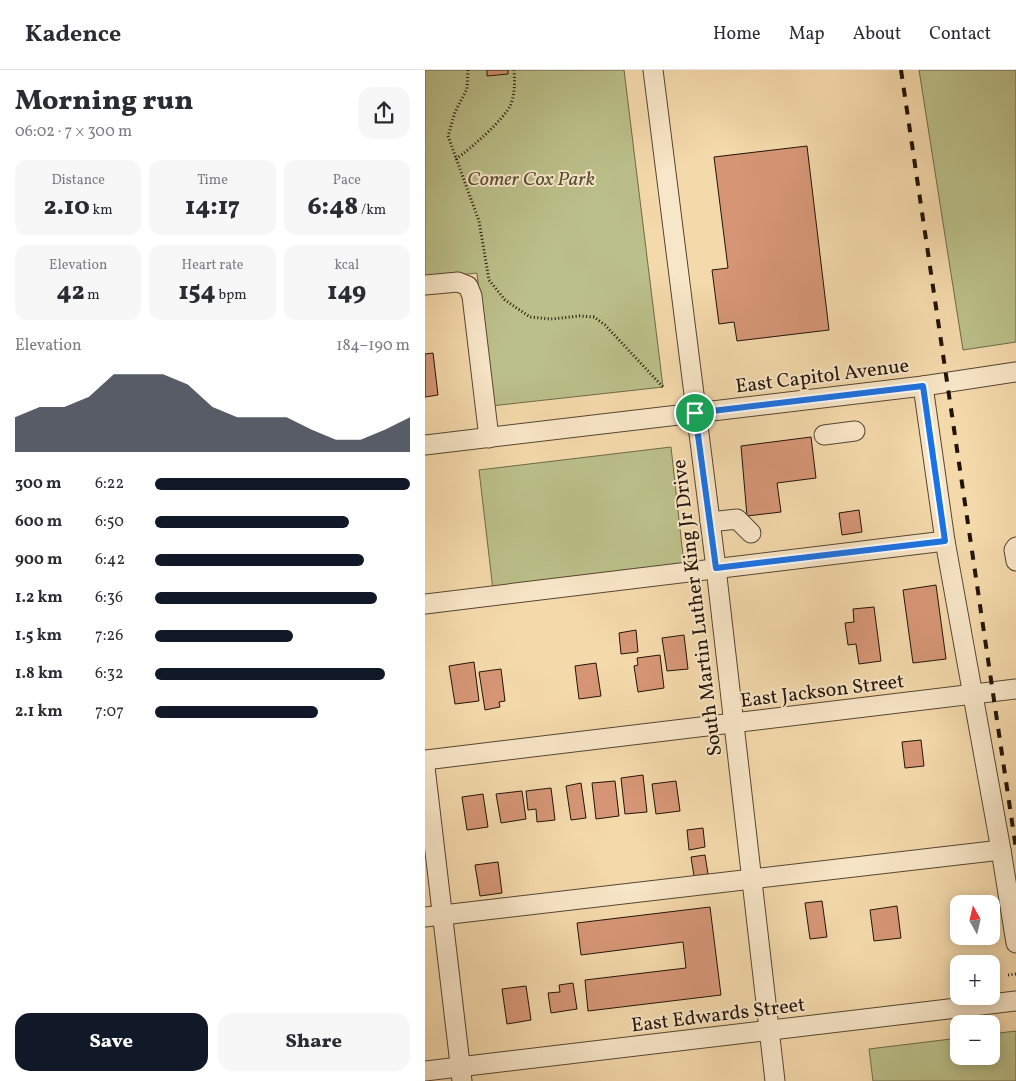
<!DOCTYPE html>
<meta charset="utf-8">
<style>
body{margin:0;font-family:Vollkorn,serif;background:#f7f7f7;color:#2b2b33;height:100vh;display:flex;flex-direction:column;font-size:19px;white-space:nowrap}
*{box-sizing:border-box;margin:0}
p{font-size:16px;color:#7c7c81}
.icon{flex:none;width:28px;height:28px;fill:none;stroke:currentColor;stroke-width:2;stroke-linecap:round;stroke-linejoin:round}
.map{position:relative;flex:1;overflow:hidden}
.sheet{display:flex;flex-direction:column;background:#fff;width:425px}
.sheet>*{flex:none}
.needle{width:32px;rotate:352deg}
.buttons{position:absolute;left:525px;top:825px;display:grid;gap:10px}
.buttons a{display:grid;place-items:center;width:50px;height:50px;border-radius:10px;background:#fff;box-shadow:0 2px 12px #0003;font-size:25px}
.pin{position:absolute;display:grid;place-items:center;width:42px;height:42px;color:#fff;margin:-21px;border:2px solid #fff;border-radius:50%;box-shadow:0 1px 5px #0007}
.round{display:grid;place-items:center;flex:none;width:52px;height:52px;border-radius:15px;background:#f7f7f7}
.summary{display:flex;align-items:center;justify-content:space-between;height:85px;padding:0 15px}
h1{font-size:28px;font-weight:800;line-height:38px}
.stats{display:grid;grid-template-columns:repeat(3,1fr);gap:8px;height:85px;padding:5px 15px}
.stats div{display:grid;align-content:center;border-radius:12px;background:#f7f7f7;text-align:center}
.stats b{font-size:25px;font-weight:800}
.stats small{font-size:14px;font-weight:400}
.stats p{font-size:14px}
.chart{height:140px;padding:10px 15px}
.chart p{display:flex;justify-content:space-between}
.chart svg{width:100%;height:90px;margin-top:5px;fill:#111827;opacity:.7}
.button{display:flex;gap:10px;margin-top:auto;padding:10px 15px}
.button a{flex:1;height:58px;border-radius:15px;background:#111827;color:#fff;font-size:20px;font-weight:800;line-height:58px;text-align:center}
.button a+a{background:#f7f7f7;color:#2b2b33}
ul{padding:0 15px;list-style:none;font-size:16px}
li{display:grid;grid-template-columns:80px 60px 1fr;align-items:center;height:38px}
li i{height:12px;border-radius:6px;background:#111827}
header{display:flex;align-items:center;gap:30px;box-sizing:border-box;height:70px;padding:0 25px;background:#fff;border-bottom:1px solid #e1e1e2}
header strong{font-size:24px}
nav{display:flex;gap:28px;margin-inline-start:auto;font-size:18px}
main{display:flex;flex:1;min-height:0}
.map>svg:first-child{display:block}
.green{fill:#bbbf89;stroke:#6e6a49}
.building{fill:#d69676;stroke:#221409}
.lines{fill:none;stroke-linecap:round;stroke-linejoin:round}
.minor-casing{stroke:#564532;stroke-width:21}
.path{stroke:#221409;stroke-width:3;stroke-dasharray:1 2.5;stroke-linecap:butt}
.minor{stroke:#f8e6c8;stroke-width:19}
.rail{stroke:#221409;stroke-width:4;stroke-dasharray:9 9;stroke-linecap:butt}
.route-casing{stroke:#fff;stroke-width:10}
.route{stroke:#1a73e8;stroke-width:6}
.labels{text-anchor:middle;stroke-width:4;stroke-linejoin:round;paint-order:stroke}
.park-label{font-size:20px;font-style:italic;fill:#585036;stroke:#f8e6c8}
.street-label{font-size:20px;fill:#221409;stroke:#f8e6c8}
</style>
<header>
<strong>Kadence</strong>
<nav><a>Home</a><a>Map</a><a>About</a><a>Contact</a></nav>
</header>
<main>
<section class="sheet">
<div class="summary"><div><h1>Morning run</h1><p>06:02 · 7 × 300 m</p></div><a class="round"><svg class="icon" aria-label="share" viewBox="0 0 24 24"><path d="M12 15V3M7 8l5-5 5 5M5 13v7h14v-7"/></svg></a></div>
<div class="stats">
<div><p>Distance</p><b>2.10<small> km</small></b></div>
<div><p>Time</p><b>14:17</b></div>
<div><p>Pace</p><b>6:48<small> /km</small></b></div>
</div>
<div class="stats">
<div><p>Elevation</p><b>42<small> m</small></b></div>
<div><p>Heart rate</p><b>154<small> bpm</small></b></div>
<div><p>kcal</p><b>149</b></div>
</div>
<div class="chart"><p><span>Elevation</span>184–190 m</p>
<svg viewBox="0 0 160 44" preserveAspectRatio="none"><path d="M0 44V27L10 22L20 22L30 17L40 6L50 6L60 6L70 11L80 22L90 27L100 27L110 27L120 33L130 38L140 38L150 33L160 27V44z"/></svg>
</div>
<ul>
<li><b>300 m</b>6:22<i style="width:100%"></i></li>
<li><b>600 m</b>6:50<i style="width:76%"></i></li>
<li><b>900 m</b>6:42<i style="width:82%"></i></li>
<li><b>1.2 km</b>6:36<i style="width:87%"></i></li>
<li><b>1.5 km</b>7:26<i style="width:54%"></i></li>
<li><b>1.8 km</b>6:32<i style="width:90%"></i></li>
<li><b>2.1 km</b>7:07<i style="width:64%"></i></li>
</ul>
<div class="button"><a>Save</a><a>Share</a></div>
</section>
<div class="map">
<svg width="591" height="1011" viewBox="0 0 591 1011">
<rect width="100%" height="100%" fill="#f4d9ab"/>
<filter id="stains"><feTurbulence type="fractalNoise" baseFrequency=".004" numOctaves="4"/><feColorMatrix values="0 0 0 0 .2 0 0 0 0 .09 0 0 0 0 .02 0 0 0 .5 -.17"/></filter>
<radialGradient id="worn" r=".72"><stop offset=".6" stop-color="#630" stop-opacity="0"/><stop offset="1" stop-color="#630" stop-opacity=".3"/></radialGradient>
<g class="green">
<polygon points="0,0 199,0 238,317 66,336 52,203 0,209"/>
<polygon points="494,0 591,0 591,272 538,280"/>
<polygon points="246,377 259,495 68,520 54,400"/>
<polygon points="591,961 591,1011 448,1011 444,979 534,968 534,986 566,986 566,964"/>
</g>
<g class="building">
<polygon points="62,0 83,0 83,4 62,6"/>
<polygon points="382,76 404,260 312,271 309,252 294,254 287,200 303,198 289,87"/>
<polygon points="8,283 13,325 0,327 0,284"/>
<polygon points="386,367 391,408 352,413 356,442 322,446 316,376"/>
<polygon points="434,440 437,462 417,465 414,443"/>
<polygon points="511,515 521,589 488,593 478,520"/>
<polygon points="449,537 456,591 434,594 431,574 423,575 420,553 429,552 428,539"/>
<polygon points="211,560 213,582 196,584 194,563"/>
<polygon points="259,565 263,599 242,601 237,568"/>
<polygon points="235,585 239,618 213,622 209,596 213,595 212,588"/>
<polygon points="49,592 54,631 30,634 24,596"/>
<polygon points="171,593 176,626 154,629 150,596"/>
<polygon points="76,599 80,631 74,632 75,637 60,640 54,602"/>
<polygon points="496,670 499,696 480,698 477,672"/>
<polygon points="218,705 222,742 200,744 196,708"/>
<polygon points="190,711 194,746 171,749 167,713"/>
<polygon points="251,711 255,741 231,744 227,714"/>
<polygon points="156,713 161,748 146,750 141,716"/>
<polygon points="126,718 130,750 112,752 111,739 103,740 101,721"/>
<polygon points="97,721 101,749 76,753 71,724"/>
<polygon points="58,724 63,757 42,760 37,727"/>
<polygon points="278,758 280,777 264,780 262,760"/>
<polygon points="280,785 283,804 269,806 266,787"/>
<polygon points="73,792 77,823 55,826 50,795"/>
<polygon points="397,831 402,867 385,869 380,833"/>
<polygon points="472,836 476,868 449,871 445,840"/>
<polygon points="285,837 296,925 163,941 160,910 261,898 258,872 156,885 152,853"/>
<polygon points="148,913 152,939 126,943 123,923 135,922 134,915"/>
<polygon points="101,916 106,950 82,954 77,919"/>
</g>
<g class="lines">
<g class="minor-casing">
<g id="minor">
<polyline points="228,0 291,498 350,1011"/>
<polyline points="0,215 33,212 43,216 47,226 64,368"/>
<polyline points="498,316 520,471 576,780 591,873"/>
<polyline points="399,365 430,361"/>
<polyline points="0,375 498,316 591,302"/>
<polyline points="285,452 312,449 326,463"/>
<polyline points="591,477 589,480 591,491"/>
<polyline points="0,534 520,471"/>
<polyline points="0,690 591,619"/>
<polyline points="0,697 37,1011"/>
<polyline points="0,847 576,780"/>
<polyline points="0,1001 591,931"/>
</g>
</g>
<g class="path">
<polyline points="43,0 42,19 30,42 23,66 54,151 64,210 80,230 105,247 126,249 155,246 169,247 180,255 239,318"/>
<path d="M31 89C45 79 80 49 86 34 90 22 90 12 89 0"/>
<polyline points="583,905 591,904"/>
</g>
<use href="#minor" class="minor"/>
<polyline class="rail" points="476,0 591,779"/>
</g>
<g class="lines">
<g class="route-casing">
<polygon id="route" points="498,316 520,471 291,498 270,343"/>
</g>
<use href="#route" class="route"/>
</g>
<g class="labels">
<g class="park-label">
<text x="106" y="115">Comer Cox Park</text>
</g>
<g class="street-label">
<text transform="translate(397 305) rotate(-7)" y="7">East Capitol Avenue</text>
<text transform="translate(271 538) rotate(-97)" y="7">South Martin Luther King Jr Drive</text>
<text transform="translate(397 620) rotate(-7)" y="7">East Jackson Street</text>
<text transform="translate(293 944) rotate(-7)" y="7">East Edwards Street</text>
</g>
</g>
<rect width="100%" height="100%" filter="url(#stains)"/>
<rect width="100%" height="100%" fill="url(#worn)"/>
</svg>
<div class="buttons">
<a><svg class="needle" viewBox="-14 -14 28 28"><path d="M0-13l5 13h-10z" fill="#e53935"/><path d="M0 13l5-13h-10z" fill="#7c7c81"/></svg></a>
<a>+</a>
<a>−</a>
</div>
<div class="pin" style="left:270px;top:343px;background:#1e9e55"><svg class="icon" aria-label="arrive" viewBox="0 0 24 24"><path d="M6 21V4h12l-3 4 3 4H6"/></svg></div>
</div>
</main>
